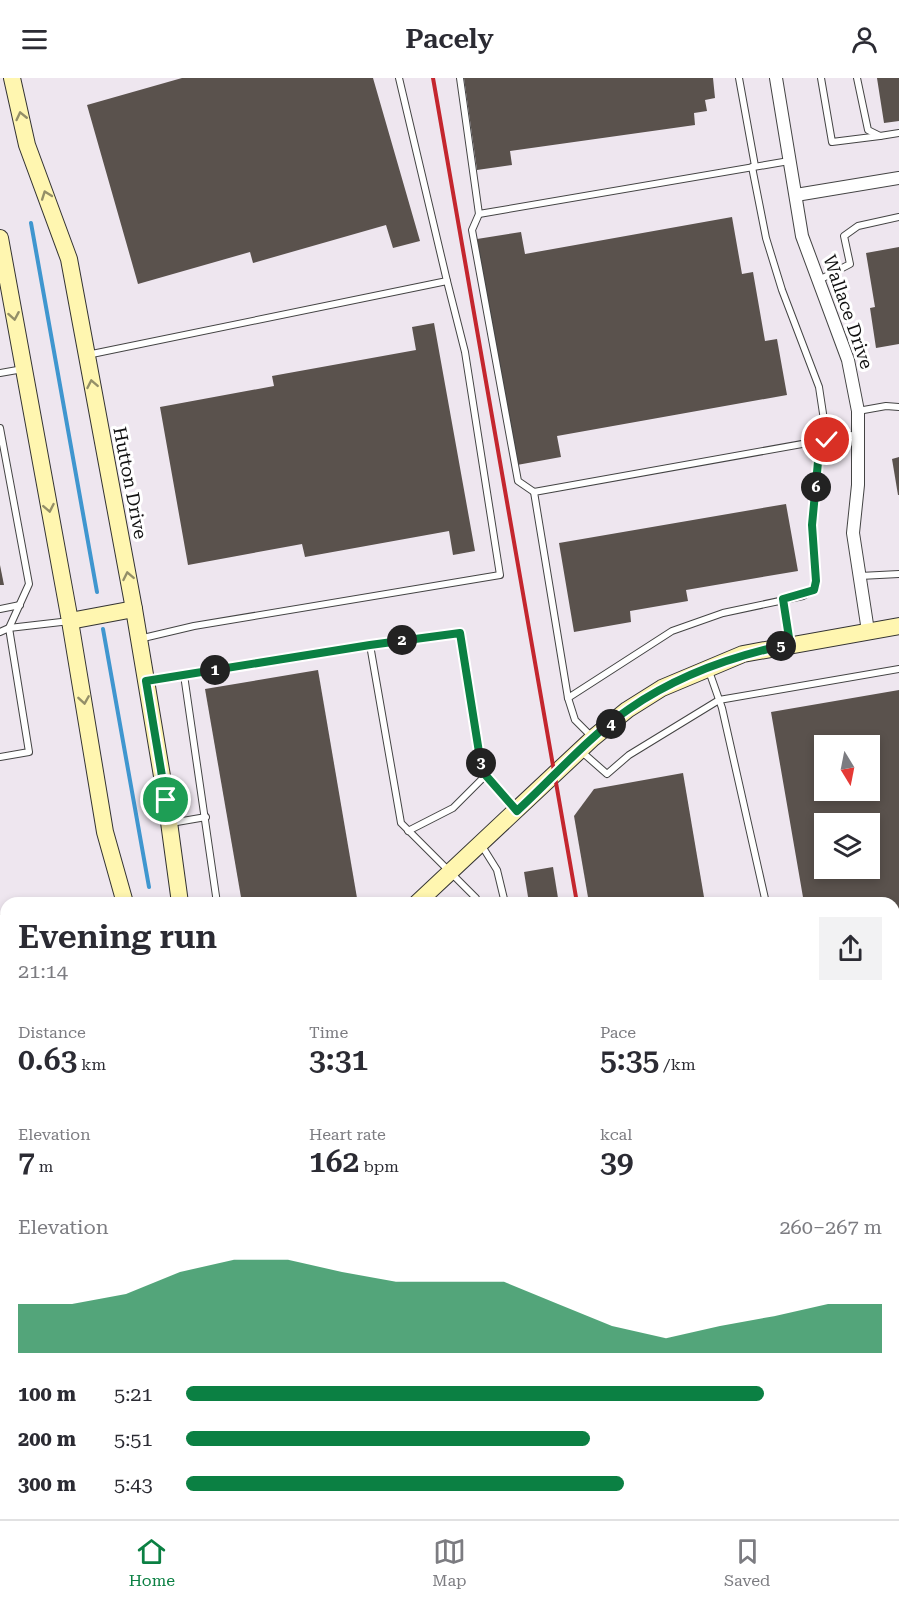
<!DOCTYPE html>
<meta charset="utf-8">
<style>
body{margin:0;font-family:"Roboto Serif",serif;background:#f2f2f3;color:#2b2b33;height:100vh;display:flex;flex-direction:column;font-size:22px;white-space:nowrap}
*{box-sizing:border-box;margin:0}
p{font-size:20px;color:#7c7c81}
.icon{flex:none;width:33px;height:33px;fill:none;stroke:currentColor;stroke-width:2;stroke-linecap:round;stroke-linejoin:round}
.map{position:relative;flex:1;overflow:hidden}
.sheet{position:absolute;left:0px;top:819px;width:900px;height:622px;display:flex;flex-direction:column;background:#fff;border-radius:18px 18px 0 0;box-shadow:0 3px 9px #0003}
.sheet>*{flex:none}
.needle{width:39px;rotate:170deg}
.buttons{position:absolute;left:814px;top:657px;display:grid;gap:12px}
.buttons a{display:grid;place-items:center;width:66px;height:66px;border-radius:0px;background:#fff;box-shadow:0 3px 9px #0003;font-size:30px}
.pin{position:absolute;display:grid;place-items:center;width:51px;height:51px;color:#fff;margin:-26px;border:3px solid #fff;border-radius:50%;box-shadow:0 2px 6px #0007}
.km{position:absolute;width:30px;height:30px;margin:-15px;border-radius:50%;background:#222;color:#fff;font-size:16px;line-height:30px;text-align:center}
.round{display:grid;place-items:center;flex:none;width:63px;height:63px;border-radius:0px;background:#f2f2f3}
.headline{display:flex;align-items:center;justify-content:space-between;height:102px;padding:0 18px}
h1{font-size:33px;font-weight:600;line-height:45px}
.metrics{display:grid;grid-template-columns:repeat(3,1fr);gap:9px;height:102px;padding:6px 18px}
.metrics div{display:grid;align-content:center}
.metrics b{font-size:30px;font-weight:600}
.metrics small{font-size:16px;font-weight:400}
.metrics p{font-size:16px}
.chart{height:168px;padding:12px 18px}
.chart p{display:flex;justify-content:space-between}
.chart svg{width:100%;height:108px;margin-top:6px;fill:#0b8043;opacity:.7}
ul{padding:0 18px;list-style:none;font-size:20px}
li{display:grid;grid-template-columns:96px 72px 1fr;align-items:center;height:45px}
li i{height:15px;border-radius:8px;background:#0b8043}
header{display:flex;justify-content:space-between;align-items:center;height:78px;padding:0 18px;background:#fff;font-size:27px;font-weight:600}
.menu{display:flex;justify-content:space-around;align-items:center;height:84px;border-top:2px solid #e1e1e2;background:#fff;font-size:16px;color:#7c7c81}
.menu a{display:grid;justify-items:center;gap:3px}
.menu .active{color:#0b8043}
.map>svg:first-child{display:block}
.industrial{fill:#eee6ef;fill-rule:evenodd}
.green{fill:#d5ebbd}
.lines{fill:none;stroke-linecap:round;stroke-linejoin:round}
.stream{stroke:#3f96cf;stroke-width:4}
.river{stroke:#b9e0f7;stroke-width:22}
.building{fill:#5a524d;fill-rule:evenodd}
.lane-casing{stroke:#444;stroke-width:8}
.street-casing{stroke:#444;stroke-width:14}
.secondary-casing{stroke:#333;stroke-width:18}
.lane{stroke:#fff;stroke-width:6}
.street{stroke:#fff;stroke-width:12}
.secondary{stroke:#fff6b0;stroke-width:16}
.rail{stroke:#c4262e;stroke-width:4}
.oneway{stroke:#948f68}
.route-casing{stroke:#fff;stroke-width:12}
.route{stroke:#0b8043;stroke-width:8}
.labels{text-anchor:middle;stroke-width:6;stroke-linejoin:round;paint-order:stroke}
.street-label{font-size:18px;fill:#111;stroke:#fff}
</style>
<header><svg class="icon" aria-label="menu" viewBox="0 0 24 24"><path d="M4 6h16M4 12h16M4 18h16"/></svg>Pacely<svg class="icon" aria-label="person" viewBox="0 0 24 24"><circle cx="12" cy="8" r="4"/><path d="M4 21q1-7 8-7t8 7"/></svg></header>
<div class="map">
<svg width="899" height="1441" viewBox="0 0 899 1441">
<rect width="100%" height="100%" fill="#fffdf5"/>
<path class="industrial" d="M0 0H899V949L894 950V825H6V1436H537L534 1441H0ZM825 668H870V712H825ZM825 746H870V790H825Z"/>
<g class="green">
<polygon points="899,949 899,1162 894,1163 894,950"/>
<polygon points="537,1436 784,1436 784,1441 534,1441"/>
</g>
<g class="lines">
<g class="stream">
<polyline points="31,145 97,514"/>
<polyline points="103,551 149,809"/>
</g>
<g class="river">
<polyline points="894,1044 899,1042"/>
<polyline points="623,1441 627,1436"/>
</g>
</g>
<g class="building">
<polygon points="182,0 373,0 420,163 393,170 386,147 253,185 250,174 138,206 87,27"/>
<polygon points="464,0 713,0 715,20 705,22 707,33 694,35 695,47 510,73 512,87 477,92"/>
<polygon points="877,0 899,0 899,43 884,45"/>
<polygon points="732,139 742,196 753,194 765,263 777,261 787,317 557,358 561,379 517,387 477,161 521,154 525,176"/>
<polygon points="899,169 899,266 876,270 870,230 875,229 866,175"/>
<polygon points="434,245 475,473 453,477 449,453 305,479 302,466 188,487 160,329 274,308 272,298 416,272 412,249"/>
<polygon points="899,379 899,417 898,417 892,381"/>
<polygon points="786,426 798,493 686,512 688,523 630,533 631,544 574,554 559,465"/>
<polygon points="0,487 4,507 0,507"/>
<polygon points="318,592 357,820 327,825 242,825 205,611"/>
<path d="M899 612V916L894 917V825H804L771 634ZM825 668H870V712H825ZM825 746H870V790H825Z"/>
<polygon points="683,695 705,825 589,825 574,738 594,711"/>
<polygon points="553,789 558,820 529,825 524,794"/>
<polygon points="6,835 6,921 2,921 0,836"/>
<polygon points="6,1085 6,1175 0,1176 0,1086"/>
<polygon points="899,1196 899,1441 875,1441 874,1436 894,1436 894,1197"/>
<polygon points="4,1350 6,1431 0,1432 0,1351"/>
<polygon points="56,1436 183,1436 184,1441 30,1441"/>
</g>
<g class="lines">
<g class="lane-casing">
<g id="lane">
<polyline points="460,0 479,136 789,83"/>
<polyline points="739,0 755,88"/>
<polyline points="821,0 832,64 880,58"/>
<polyline points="857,0 868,52 880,58 899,55"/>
<polyline points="752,89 766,160 782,212 819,309 827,362"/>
<polyline points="479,136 472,152 518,403 534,414"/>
<polyline points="819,202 850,186 844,158 858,148 899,139"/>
<polyline points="87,277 447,203 399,0"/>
<polyline points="0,295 23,291"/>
<polyline points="858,333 886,328 899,329"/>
<polyline points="0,350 29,506 9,550 29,674 0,679"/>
<polyline points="860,498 899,496"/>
<polyline points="782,521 790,565"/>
<polyline points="0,531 20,527"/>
<polyline points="0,554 9,550 70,543"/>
<polyline points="139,561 194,548 500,497 465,274 447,203"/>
<polyline points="370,567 460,555 482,693 515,731"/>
<polyline points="709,593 722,630 766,825"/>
<polyline points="184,597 217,825"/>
<polyline points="146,603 370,567 401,745 476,820 476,825"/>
<polyline points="568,620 672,553 723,535 803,518 814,512 816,503 812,447 820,363"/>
<polyline points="593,660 575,642 568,620 534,414 858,356"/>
<polyline points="582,674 607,696 629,677 719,622 899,591"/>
<polyline points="171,745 206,739"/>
<polyline points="408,753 453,730 486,697"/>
<polyline points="482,768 497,792 505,825"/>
<polyline points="894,937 899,936"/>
<polyline points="0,950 6,949"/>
<polyline points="0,1049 6,1048"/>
<polyline points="894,1173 899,1172"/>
<polyline points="0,1186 6,1185"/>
<polyline points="0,1305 6,1304"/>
<polyline points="442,1436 443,1441"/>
<polyline points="822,1436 827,1441"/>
<polyline points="207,1441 209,1436"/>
</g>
</g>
<g class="street-casing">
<g id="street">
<polyline points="776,0 802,158 848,282 858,333 858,407 853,455 868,553"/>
<polyline points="796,117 899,100"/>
</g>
</g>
<g class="secondary-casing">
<g id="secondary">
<polyline points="12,0 27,67 69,181 134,531 166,722 180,825"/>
<polyline points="0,160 70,543 105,754 125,825"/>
<polyline points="70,543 134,531"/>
<polyline points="417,825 593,660 627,632 662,610 743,576 899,548"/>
<polyline points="0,1007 6,1006"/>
<polyline points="242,1436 243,1441"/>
<polyline points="262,1436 262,1441"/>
</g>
</g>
<use href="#lane" class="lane"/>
<use href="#street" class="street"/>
<use href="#secondary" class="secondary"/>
<g class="rail">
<polyline points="433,0 577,825"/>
<polyline points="519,1441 522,1436"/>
</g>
</g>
<defs><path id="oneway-chevron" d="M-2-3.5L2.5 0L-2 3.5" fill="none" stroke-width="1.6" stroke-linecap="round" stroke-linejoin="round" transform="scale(1.5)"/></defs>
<g class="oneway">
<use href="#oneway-chevron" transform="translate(21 38) rotate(-103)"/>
<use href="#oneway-chevron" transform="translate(46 117) rotate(-110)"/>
<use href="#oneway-chevron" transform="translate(14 238) rotate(80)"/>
<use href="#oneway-chevron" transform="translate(92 306) rotate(-101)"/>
<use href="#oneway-chevron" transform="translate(49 430) rotate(79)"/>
<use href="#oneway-chevron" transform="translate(128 498) rotate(-101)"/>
<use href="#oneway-chevron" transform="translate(84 622) rotate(81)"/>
</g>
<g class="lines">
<g class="route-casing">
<path id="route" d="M166 722 146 603 370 567 460 555 482 693 517 733C554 699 588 659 629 631 678 597 732 578 790 566L783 521 814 512 816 503 812 447 820 363 827 362"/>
</g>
<use href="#route" class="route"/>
</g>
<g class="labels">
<g class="street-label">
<text transform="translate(848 234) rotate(71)" y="6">Wallace Drive</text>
<text transform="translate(130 405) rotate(79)" y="6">Hutton Drive</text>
</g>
</g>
</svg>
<div class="buttons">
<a><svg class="needle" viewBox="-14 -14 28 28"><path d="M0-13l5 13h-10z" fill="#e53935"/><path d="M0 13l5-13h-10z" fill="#7c7c81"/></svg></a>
<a><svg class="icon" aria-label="layers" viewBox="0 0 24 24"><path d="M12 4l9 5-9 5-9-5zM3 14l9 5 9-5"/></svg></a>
</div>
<div class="pin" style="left:166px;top:722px;background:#1e9e55"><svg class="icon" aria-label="arrive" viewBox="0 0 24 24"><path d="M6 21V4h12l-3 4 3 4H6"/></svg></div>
<div class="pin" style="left:827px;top:362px;background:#d93025"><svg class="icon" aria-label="check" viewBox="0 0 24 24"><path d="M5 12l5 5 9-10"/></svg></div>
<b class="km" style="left:215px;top:592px">1</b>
<b class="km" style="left:402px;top:562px">2</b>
<b class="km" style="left:481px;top:685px">3</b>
<b class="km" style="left:611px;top:646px">4</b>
<b class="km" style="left:781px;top:568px">5</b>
<b class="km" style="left:816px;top:409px">6</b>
<section class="sheet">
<div class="headline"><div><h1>Evening run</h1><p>21:14</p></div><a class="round"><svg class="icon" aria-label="share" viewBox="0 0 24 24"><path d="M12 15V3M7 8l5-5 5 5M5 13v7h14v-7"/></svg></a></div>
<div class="metrics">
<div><p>Distance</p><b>0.63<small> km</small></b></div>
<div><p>Time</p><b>3:31</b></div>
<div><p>Pace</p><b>5:35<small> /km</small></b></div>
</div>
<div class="metrics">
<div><p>Elevation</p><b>7<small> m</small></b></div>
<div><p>Heart rate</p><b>162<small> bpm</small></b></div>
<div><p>kcal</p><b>39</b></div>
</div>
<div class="chart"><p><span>Elevation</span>260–267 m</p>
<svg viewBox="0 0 160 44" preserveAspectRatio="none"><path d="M0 44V24L10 24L20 20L30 11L40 6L50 6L60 11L70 15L80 15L90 15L100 24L110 33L120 38L130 33L140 29L150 24L160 24V44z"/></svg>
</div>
<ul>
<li><b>100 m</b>5:21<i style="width:83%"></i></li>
<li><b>200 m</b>5:51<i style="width:58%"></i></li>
<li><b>300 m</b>5:43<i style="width:63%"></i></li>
</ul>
</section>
</div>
<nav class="menu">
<a class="active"><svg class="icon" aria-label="home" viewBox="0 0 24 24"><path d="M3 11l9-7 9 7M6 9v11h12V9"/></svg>Home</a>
<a><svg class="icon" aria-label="map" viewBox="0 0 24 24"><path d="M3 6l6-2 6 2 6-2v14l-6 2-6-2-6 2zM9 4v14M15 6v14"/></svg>Map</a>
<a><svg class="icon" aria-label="saved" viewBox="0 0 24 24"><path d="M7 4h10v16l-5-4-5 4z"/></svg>Saved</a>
</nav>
